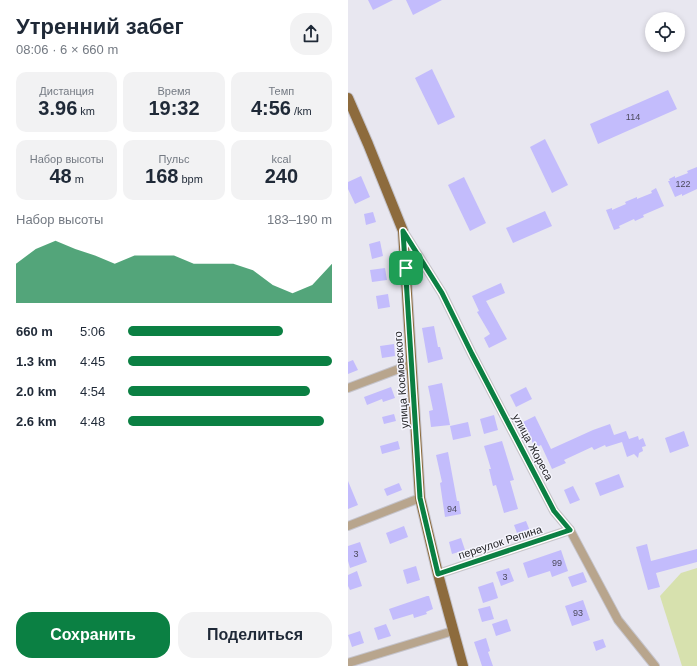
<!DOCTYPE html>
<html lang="ru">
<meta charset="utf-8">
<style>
body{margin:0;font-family:Helvetica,sans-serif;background:#f2f2f3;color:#1f2937;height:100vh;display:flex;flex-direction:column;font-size:15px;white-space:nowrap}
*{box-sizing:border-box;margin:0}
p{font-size:13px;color:#747a83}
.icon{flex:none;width:22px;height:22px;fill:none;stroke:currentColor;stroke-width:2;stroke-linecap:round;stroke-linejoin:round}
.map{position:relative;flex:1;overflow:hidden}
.drawer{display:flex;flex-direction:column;background:#fff;width:348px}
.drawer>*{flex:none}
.buttons{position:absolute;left:297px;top:12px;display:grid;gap:8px}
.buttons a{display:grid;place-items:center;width:40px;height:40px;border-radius:50%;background:#fff;box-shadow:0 2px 6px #0003;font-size:20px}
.pin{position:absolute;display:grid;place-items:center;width:34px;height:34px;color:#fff;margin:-17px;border-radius:8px;box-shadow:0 2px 6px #0006}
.round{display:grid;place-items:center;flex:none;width:42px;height:42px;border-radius:16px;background:#f2f2f3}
.overview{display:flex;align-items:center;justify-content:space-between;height:68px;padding:0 16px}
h1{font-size:22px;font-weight:700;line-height:30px}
.figures{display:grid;grid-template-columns:repeat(3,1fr);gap:6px;height:68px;padding:4px 16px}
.figures div{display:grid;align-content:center;border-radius:10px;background:#f2f2f3;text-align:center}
.figures b{font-size:20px;font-weight:700}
.figures small{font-size:11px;font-weight:400}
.figures p{font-size:11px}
.chart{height:112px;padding:8px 16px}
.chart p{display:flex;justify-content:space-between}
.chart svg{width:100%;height:72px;margin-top:4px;fill:#0b8043;opacity:.7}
.primary-button{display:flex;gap:8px;margin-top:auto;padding:8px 16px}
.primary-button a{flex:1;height:46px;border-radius:16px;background:#0b8043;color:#fff;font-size:16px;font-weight:700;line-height:46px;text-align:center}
.primary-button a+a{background:#f2f2f3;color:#1f2937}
ul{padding:0 16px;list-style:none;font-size:13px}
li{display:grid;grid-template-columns:64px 48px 1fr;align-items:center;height:30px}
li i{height:10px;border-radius:5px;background:#0b8043}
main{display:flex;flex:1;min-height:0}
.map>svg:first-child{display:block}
.green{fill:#d7e1ae}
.building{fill:#c3bcfc}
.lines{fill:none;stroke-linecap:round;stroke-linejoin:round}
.minor-casing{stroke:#c5c4cc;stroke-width:10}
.major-casing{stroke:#c5c4cc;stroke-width:12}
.minor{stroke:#b8a58d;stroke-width:8}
.major{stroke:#8d6b3d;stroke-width:10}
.route-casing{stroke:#fff;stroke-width:8}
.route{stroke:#0b8043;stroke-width:5}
.labels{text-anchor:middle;stroke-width:3;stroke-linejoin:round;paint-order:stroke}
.number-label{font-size:9px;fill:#4c4a5c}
.street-label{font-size:11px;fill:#242427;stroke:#f5f5fd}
</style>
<main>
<section class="drawer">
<div class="overview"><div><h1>Утренний забег</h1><p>08:06 · 6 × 660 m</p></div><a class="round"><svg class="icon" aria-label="share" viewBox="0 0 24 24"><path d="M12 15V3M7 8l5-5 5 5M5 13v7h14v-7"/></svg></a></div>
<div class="figures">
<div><p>Дистанция</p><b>3.96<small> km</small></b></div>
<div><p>Время</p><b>19:32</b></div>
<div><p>Темп</p><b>4:56<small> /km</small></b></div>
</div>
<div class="figures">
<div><p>Набор высоты</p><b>48<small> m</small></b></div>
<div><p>Пульс</p><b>168<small> bpm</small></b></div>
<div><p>kcal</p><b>240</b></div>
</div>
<div class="chart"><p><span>Набор высоты</span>183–190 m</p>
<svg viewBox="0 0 160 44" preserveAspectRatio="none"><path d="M0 44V20L10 11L20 6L30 11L40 15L50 20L60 15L70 15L80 15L90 20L100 20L110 20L120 24L130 33L140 38L150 33L160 20V44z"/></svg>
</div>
<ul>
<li><b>660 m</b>5:06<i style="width:76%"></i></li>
<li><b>1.3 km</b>4:45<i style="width:100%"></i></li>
<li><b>2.0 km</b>4:54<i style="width:89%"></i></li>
<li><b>2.6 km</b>4:48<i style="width:96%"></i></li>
</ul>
<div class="primary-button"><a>Сохранить</a><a>Поделиться</a></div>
</section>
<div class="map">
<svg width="349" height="666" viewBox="0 0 349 666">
<rect width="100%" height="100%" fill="#e8e7f0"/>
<polygon class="green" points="349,568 349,666 334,666 312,596 333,573"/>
<g class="building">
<polygon points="20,0 45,0 25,10"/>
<polygon points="58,0 94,0 65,15"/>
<polygon points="84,69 107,117 90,125 67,78"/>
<polygon points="320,90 329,109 250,144 242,124"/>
<polygon points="197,139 220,185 204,193 182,147"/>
<polygon points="349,167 349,189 334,196 334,194 327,197 320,181 322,181 321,179 327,176 327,178 340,173 339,171"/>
<polygon points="13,176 22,197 7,204 0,189 0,182"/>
<polygon points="116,177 138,223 122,231 100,185"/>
<polygon points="308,188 316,206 295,215 296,217 287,221 286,219 271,226 272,228 266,230 258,210 264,208 264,210 278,204 277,202 289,197 289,199 304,193 303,191"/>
<polygon points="197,211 204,226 165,243 158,228"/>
<polygon points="25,212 28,222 18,225 16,214"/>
<polygon points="32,241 35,256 24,259 21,244"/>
<polygon points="37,268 39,280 24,282 22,270"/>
<polygon points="153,283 157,293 138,301 159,339 141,348 136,338 142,334 129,312 131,311 124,296"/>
<polygon points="40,294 42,307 30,309 28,296"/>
<polygon points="86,326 90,347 92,347 95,359 80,363 74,328"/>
<polygon points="46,344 47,356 34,358 32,346"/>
<polygon points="5,360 10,370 0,374 0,362"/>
<polygon points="94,383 102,425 83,427 81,411 85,410 80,386"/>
<polygon points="43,387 47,398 35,402 34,399 19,405 16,397"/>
<polygon points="178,387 184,399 168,407 162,395"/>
<polygon points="46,414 48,421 36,424 34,417"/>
<polygon points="146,415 150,430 136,434 132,419"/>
<polygon points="187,416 203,449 245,430 262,424 266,435 278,431 281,439 290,436 291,440 295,438 298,446 294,447 295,451 291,453 290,458 286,454 279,457 274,442 258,447 257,445 246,450 244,447 216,460 218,463 204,469 193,445 187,448 175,422"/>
<polygon points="120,422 123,436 105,440 102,426"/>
<polygon points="336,431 341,446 322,453 317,438"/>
<polygon points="50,441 52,449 34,454 32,446"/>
<polygon points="154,441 166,480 162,481 170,509 156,513 148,485 145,486 141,469 143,469 136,446"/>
<polygon points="100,452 109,501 111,501 113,514 97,517 92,483 94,482 88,455"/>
<polygon points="271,474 276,487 252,496 247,483"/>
<polygon points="0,481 10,505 0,509"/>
<polygon points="51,483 54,490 39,496 36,489"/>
<polygon points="225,486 232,500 222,504 216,490"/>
<polygon points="178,521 184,536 172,541 166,525"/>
<polygon points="56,526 60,537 42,544 38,533"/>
<polygon points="113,538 117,550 104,554 101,542"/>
<polygon points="12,542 19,562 2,568 0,561 0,546"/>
<polygon points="299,544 303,561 349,549 349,562 308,573 312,587 300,590 288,547"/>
<polygon points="213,550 220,571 204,577 202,571 180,578 175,563"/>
<polygon points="68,566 72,580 59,584 55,570"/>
<polygon points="161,568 166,581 153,586 148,572"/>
<polygon points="9,571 14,586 2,590 0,586 0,575"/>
<polygon points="235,572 239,582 224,587 220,577"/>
<polygon points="145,582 150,598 135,603 130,587"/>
<polygon points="79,596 81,596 85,609 78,612 79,614 66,618 65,614 45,620 41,609"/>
<polygon points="235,600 242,620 224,626 217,606"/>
<polygon points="142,606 146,619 134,622 130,609"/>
<polygon points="159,619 163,631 148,636 144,624"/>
<polygon points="38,624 43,636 30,640 26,628"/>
<polygon points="12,631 16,643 4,647 0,635"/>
<polygon points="138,638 142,651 140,652 145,666 134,666 126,642"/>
<polygon points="255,639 258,647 248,651 245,642"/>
</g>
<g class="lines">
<g class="minor-casing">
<g id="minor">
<polyline points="55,231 94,293 124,354 206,511 222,530 270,620 307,666"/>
<polyline points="0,388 64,364"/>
<polyline points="0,526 72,498"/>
<polyline points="90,574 222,530"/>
<polyline points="0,663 105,631"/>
</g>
</g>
<g class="major-casing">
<polyline id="major" points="0,98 20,144 55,231 72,498 90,574 115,666"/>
</g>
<use href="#minor" class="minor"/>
<use href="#major" class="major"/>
</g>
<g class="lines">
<g class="route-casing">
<polygon id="route" points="55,231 94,293 124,354 206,511 222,530 90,574 72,498"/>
</g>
<use href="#route" class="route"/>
</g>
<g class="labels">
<g class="number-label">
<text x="285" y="120">114</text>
<text x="335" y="187">122</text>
<text x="104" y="512">94</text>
<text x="8" y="557">3</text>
<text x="209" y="566">99</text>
<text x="157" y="580">3</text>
<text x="230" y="616">93</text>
</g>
<g class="street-label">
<text transform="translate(53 380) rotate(-94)" y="4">улица Космовского</text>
<text transform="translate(185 447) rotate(62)" y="4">улица Жореса</text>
<text transform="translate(152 542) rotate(-18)" y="4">переулок Репина</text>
</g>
</g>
</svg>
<div class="buttons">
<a><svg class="icon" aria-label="locate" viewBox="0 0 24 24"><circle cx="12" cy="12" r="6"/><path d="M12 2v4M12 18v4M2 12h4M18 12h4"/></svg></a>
</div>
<div class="pin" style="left:58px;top:268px;background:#1e9e55"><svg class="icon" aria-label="arrive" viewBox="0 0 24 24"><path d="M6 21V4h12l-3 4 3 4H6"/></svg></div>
</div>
</main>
